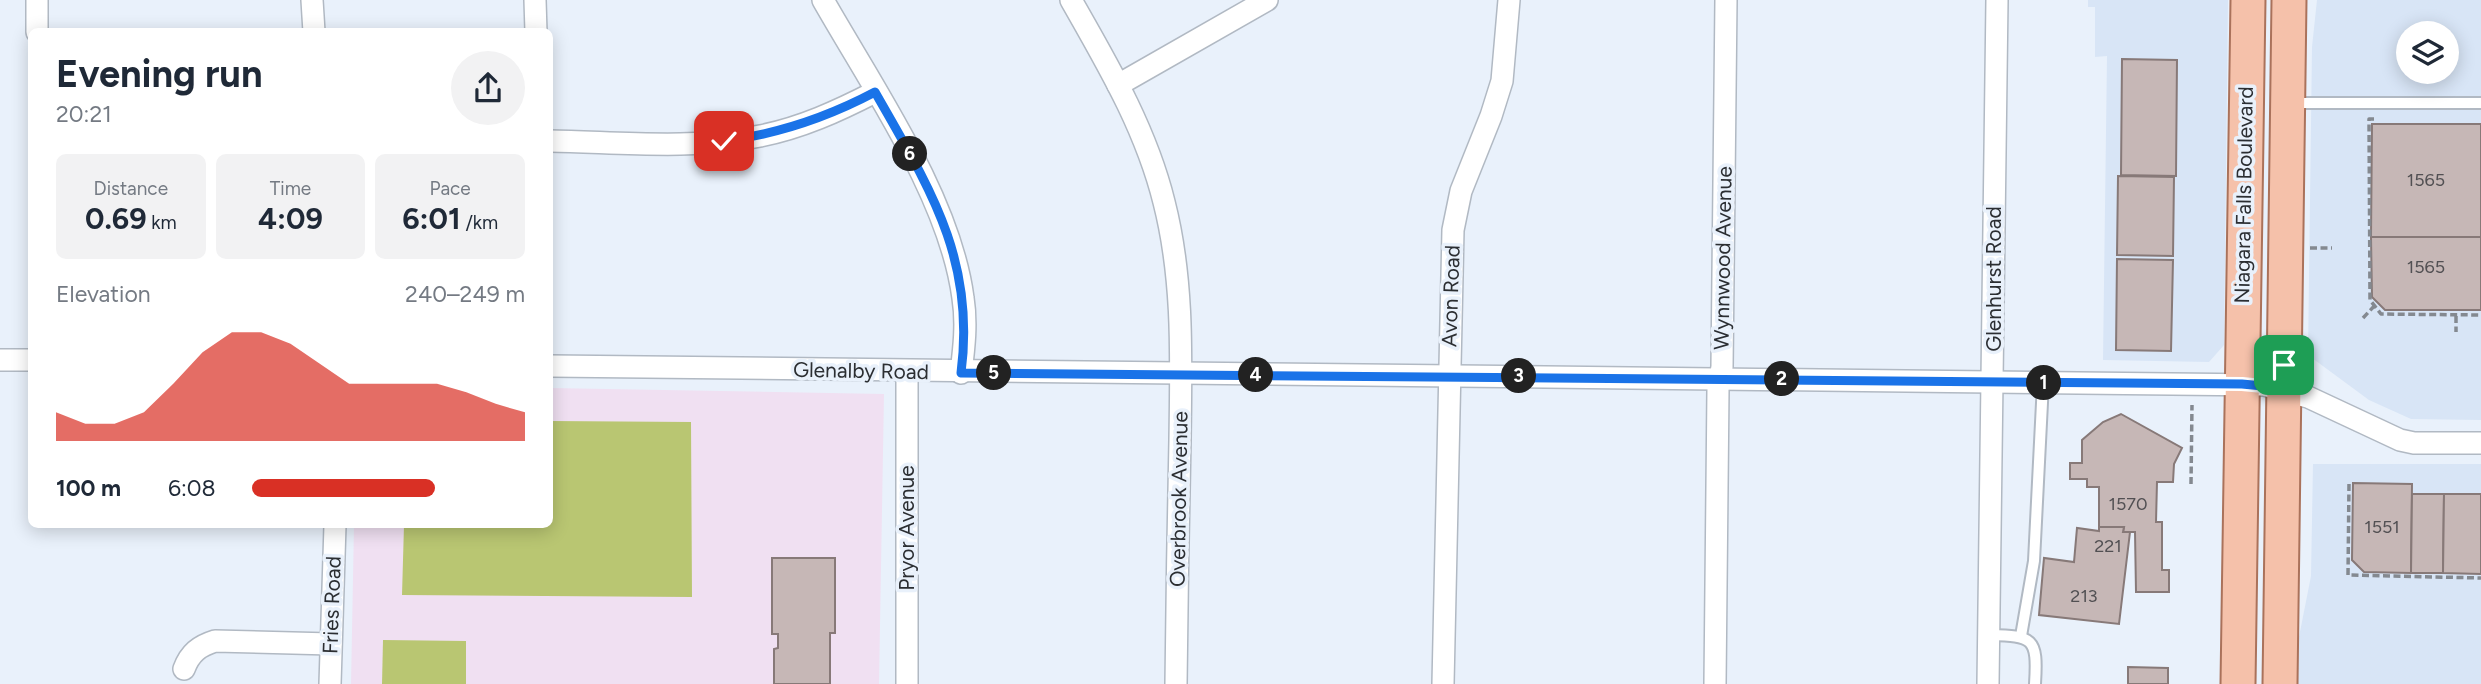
<!DOCTYPE html>
<meta charset="utf-8">
<style>
body{margin:0;font-family:Figtree,sans-serif;background:#f2f2f3;color:#1f2937;height:100vh;display:flex;flex-direction:column;font-size:26px;white-space:nowrap}
*{box-sizing:border-box;margin:0}
p{font-size:23px;color:#747a83}
.icon{flex:none;width:38px;height:38px;fill:none;stroke:currentColor;stroke-width:2;stroke-linecap:round;stroke-linejoin:round}
.map{position:relative;flex:1;overflow:hidden}
.panel{position:absolute;left:28px;top:28px;width:525px;height:500px;display:flex;flex-direction:column;background:#fff;border-radius:10px;box-shadow:0 4px 18px #0003}
.panel>*{flex:none}
.tools{position:absolute;left:2396px;top:21px;display:grid;gap:14px}
.tools a{display:grid;place-items:center;width:63px;height:63px;border-radius:50%;background:#fff;box-shadow:0 4px 18px #0003;font-size:35px}
.pin{position:absolute;display:grid;place-items:center;width:60px;height:60px;color:#fff;margin:-30px;border-radius:14px;box-shadow:0 4px 10px #0006}
.km{position:absolute;width:35px;height:35px;margin:-18px;border-radius:50%;background:#222;color:#fff;font-size:19px;line-height:35px;text-align:center}
.round{display:grid;place-items:center;flex:none;width:74px;height:74px;border-radius:37px;background:#f2f2f3}
.headline{display:flex;align-items:center;justify-content:space-between;height:119px;padding:0 28px}
h1{font-size:38px;font-weight:700;line-height:52px}
.metrics{display:grid;grid-template-columns:repeat(3,1fr);gap:10px;height:119px;padding:7px 28px}
.metrics div{display:grid;align-content:center;border-radius:10px;background:#f2f2f3;text-align:center}
.metrics b{font-size:30px;font-weight:700}
.metrics small{font-size:19px;font-weight:400}
.metrics p{font-size:19px}
.chart{height:196px;padding:14px 28px}
.chart p{display:flex;justify-content:space-between}
.chart svg{width:100%;height:126px;margin-top:7px;fill:#d93025;opacity:.7}
ul{padding:0 28px;list-style:none;font-size:23px}
li{display:grid;grid-template-columns:112px 84px 1fr;align-items:center;height:52px}
li i{height:18px;border-radius:9px;background:#d93025}
.map>svg:first-child{display:block}
.built{fill:#d8e5f6;fill-rule:evenodd}
.education{fill:#f0e0f2}
.green{fill:#b9c672}
.building{fill:#c6b7b6;stroke:#877978;stroke-width:2}
.lines{fill:none;stroke-linecap:round;stroke-linejoin:round}
.lane-casing{stroke:#b1b9c3;stroke-width:14}
.street-casing{stroke:#b1b9c3;stroke-width:24}
.primary-casing{stroke:#aa725b;stroke-width:37}
.path{stroke:#848990;stroke-width:3.5;stroke-dasharray:7 3.5;stroke-linecap:butt}
.lane{stroke:#fff;stroke-width:10}
.street{stroke:#fff;stroke-width:21}
.primary{stroke:#f5c1aa;stroke-width:33}
.route-casing{stroke:#fff;stroke-width:14}
.route{stroke:#1a73e8;stroke-width:9}
.labels{text-anchor:middle;stroke-width:7;stroke-linejoin:round;paint-order:stroke}
.number-label{font-size:18px;fill:#525053}
.street-label{font-size:21px;fill:#2b2e32;stroke:#e9f1fb}
</style>
<div class="map">
<svg width="2481" height="684" viewBox="0 0 2481 684">
<rect width="100%" height="100%" fill="#e9f1fb"/>
<g class="built">
<polygon points="2088,0 2228,0 2224,345 2209,362 2103,360 2107,56 2095,57 2095,7 2088,7"/>
<path d="M2317 0H2481V420L2411 419 2369 400 2308 355 2312 47ZM2408 33H2446V72H2408Z"/>
<polygon points="2313,464 2481,464 2481,684 2298,684 2298,642 2311,576"/>
</g>
<polygon class="education" points="550,388 884,394 879,684 351,684 354,525 550,525"/>
<g class="green">
<polygon points="550,421 691,422 692,597 402,595 404,525 550,525"/>
<polygon points="383,640 466,641 466,684 382,684"/>
</g>
<g class="building">
<polygon points="2122,59 2177,60 2176,176 2121,175"/>
<polygon points="2372,124 2481,124 2481,237 2371,237"/>
<polygon points="2118,176 2174,177 2173,256 2117,255"/>
<polygon points="2371,237 2481,237 2481,310 2385,310 2372,297"/>
<polygon points="2117,259 2173,260 2171,351 2116,350"/>
<polygon points="2121,414 2182,448 2174,464 2173,482 2157,482 2156,522 2162,522 2162,570 2169,570 2169,592 2136,592 2135,532 2123,532 2124,527 2099,527 2099,487 2087,487 2087,479 2070,479 2070,463 2082,463 2082,440 2103,422"/>
<polygon points="2353,483 2412,484 2411,573 2364,572 2352,560"/>
<polygon points="2412,494 2444,494 2443,573 2411,573"/>
<polygon points="2444,494 2481,494 2481,574 2443,573"/>
<polygon points="2099,527 2124,527 2123,532 2130,532 2119,624 2039,615 2044,558 2074,562 2077,528 2099,531"/>
<polygon points="772,558 835,558 835,633 830,633 830,684 774,684 774,649 778,648 778,634 772,634"/>
<polygon points="2128,667 2168,668 2168,684 2128,684"/>
</g>
<g class="lines">
<g class="lane-casing">
<g id="lane">
<polyline points="2291,103 2481,103"/>
<path d="M1989 635C2033 636 2038 637 2035 684"/>
<polyline points="2021,636 2034,561 2043,383"/>
</g>
</g>
<g class="street-casing">
<g id="street">
<polyline points="312,0 314,32"/>
<polyline points="535,0 536,32"/>
<path d="M823 0C873 88 950 198 963 298 967 323 964 348 961 373"/>
<path d="M1071 0C1108 65 1146 129 1164 202 1184 280 1181 360 1180 440 1178 521 1177 603 1176 684"/>
<polyline points="37,32 37,0"/>
<polyline points="1118,85 1267,0"/>
<path d="M550 141C618 142 692 150 760 136 801 128 838 111 875 92"/>
<polyline points="0,360 32,360"/>
<polyline points="550,366 2264,385 2308,397 2400,440 2414,443 2481,443"/>
<path d="M184 669C190 653 199 646 215 641L331 644"/>
<polyline points="330,684 335,525"/>
<polyline points="907,684 907,372"/>
<polyline points="1443,684 1453,230 1461,191 1491,116 1502,81 1509,0"/>
<polyline points="1715,684 1718,389 1722,367 1726,0"/>
<polyline points="1988,684 1997,0"/>
</g>
</g>
<g class="primary-casing">
<g id="primary">
<polyline points="2238,684 2248,0"/>
<polyline points="2280,684 2289,0"/>
</g>
</g>
<g class="path">
<polyline points="2374,119 2369,119 2370,300 2381,314 2481,315"/>
<polyline points="2310,248 2332,248"/>
<polyline points="2456,316 2456,332"/>
<polyline points="2363,318 2377,303"/>
<polyline points="2191,484 2192,405"/>
<polyline points="2349,484 2348,575 2481,578"/>
</g>
<use href="#lane" class="lane"/>
<use href="#street" class="street"/>
<use href="#primary" class="primary"/>
</g>
<g class="lines">
<g class="route-casing">
<path id="route" d="M724 141C778 134 826 118 875 92 929 187 976 259 961 373L2242 384 2284 388V365"/>
</g>
<use href="#route" class="route"/>
</g>
<g class="labels">
<g class="number-label">
<text x="2426" y="186">1565</text>
<text x="2426" y="273">1565</text>
<text x="2128" y="510">1570</text>
<text x="2382" y="533">1551</text>
<text x="2108" y="552">221</text>
<text x="2084" y="602">213</text>
</g>
<g class="street-label">
<text transform="translate(2244 195) rotate(-89)" y="7">Niagara Falls Boulevard</text>
<text transform="translate(1723 258) rotate(-89)" y="7">Wynnwood Avenue</text>
<text transform="translate(1994 279) rotate(-90)" y="7">Glenhurst Road</text>
<text transform="translate(1451 296) rotate(-88)" y="7">Avon Road</text>
<text transform="translate(861 371) rotate(1)" y="7">Glenalby Road</text>
<text transform="translate(1179 499) rotate(-89)" y="7">Overbrook Avenue</text>
<text transform="translate(907 528) rotate(-90)" y="7">Pryor Avenue</text>
<text transform="translate(332 605) rotate(-88)" y="7">Fries Road</text>
</g>
</g>
</svg>
<div class="tools">
<a><svg class="icon" aria-label="layers" viewBox="0 0 24 24"><path d="M12 4l9 5-9 5-9-5zM3 14l9 5 9-5"/></svg></a>
</div>
<div class="pin" style="left:2284px;top:365px;background:#1e9e55"><svg class="icon" aria-label="arrive" viewBox="0 0 24 24"><path d="M6 21V4h12l-3 4 3 4H6"/></svg></div>
<div class="pin" style="left:724px;top:141px;background:#d93025"><svg class="icon" aria-label="check" viewBox="0 0 24 24"><path d="M5 12l5 5 9-10"/></svg></div>
<b class="km" style="left:2044px;top:383px">1</b>
<b class="km" style="left:1782px;top:379px">2</b>
<b class="km" style="left:1519px;top:376px">3</b>
<b class="km" style="left:1256px;top:375px">4</b>
<b class="km" style="left:994px;top:373px">5</b>
<b class="km" style="left:910px;top:154px">6</b>
<section class="panel">
<div class="headline"><div><h1>Evening run</h1><p>20:21</p></div><a class="round"><svg class="icon" aria-label="share" viewBox="0 0 24 24"><path d="M12 15V3M7 8l5-5 5 5M5 13v7h14v-7"/></svg></a></div>
<div class="metrics">
<div><p>Distance</p><b>0.69<small> km</small></b></div>
<div><p>Time</p><b>4:09</b></div>
<div><p>Pace</p><b>6:01<small> /km</small></b></div>
</div>
<div class="chart"><p><span>Elevation</span>240–249 m</p>
<svg viewBox="0 0 160 44" preserveAspectRatio="none"><path d="M0 44V34L10 38L20 38L30 34L40 24L50 13L60 6L70 6L80 10L90 17L100 24L110 24L120 24L130 24L140 27L150 31L160 34V44z"/></svg>
</div>
<ul>
<li><b>100 m</b>6:08<i style="width:67%"></i></li>
</ul>
</section>
</div>
